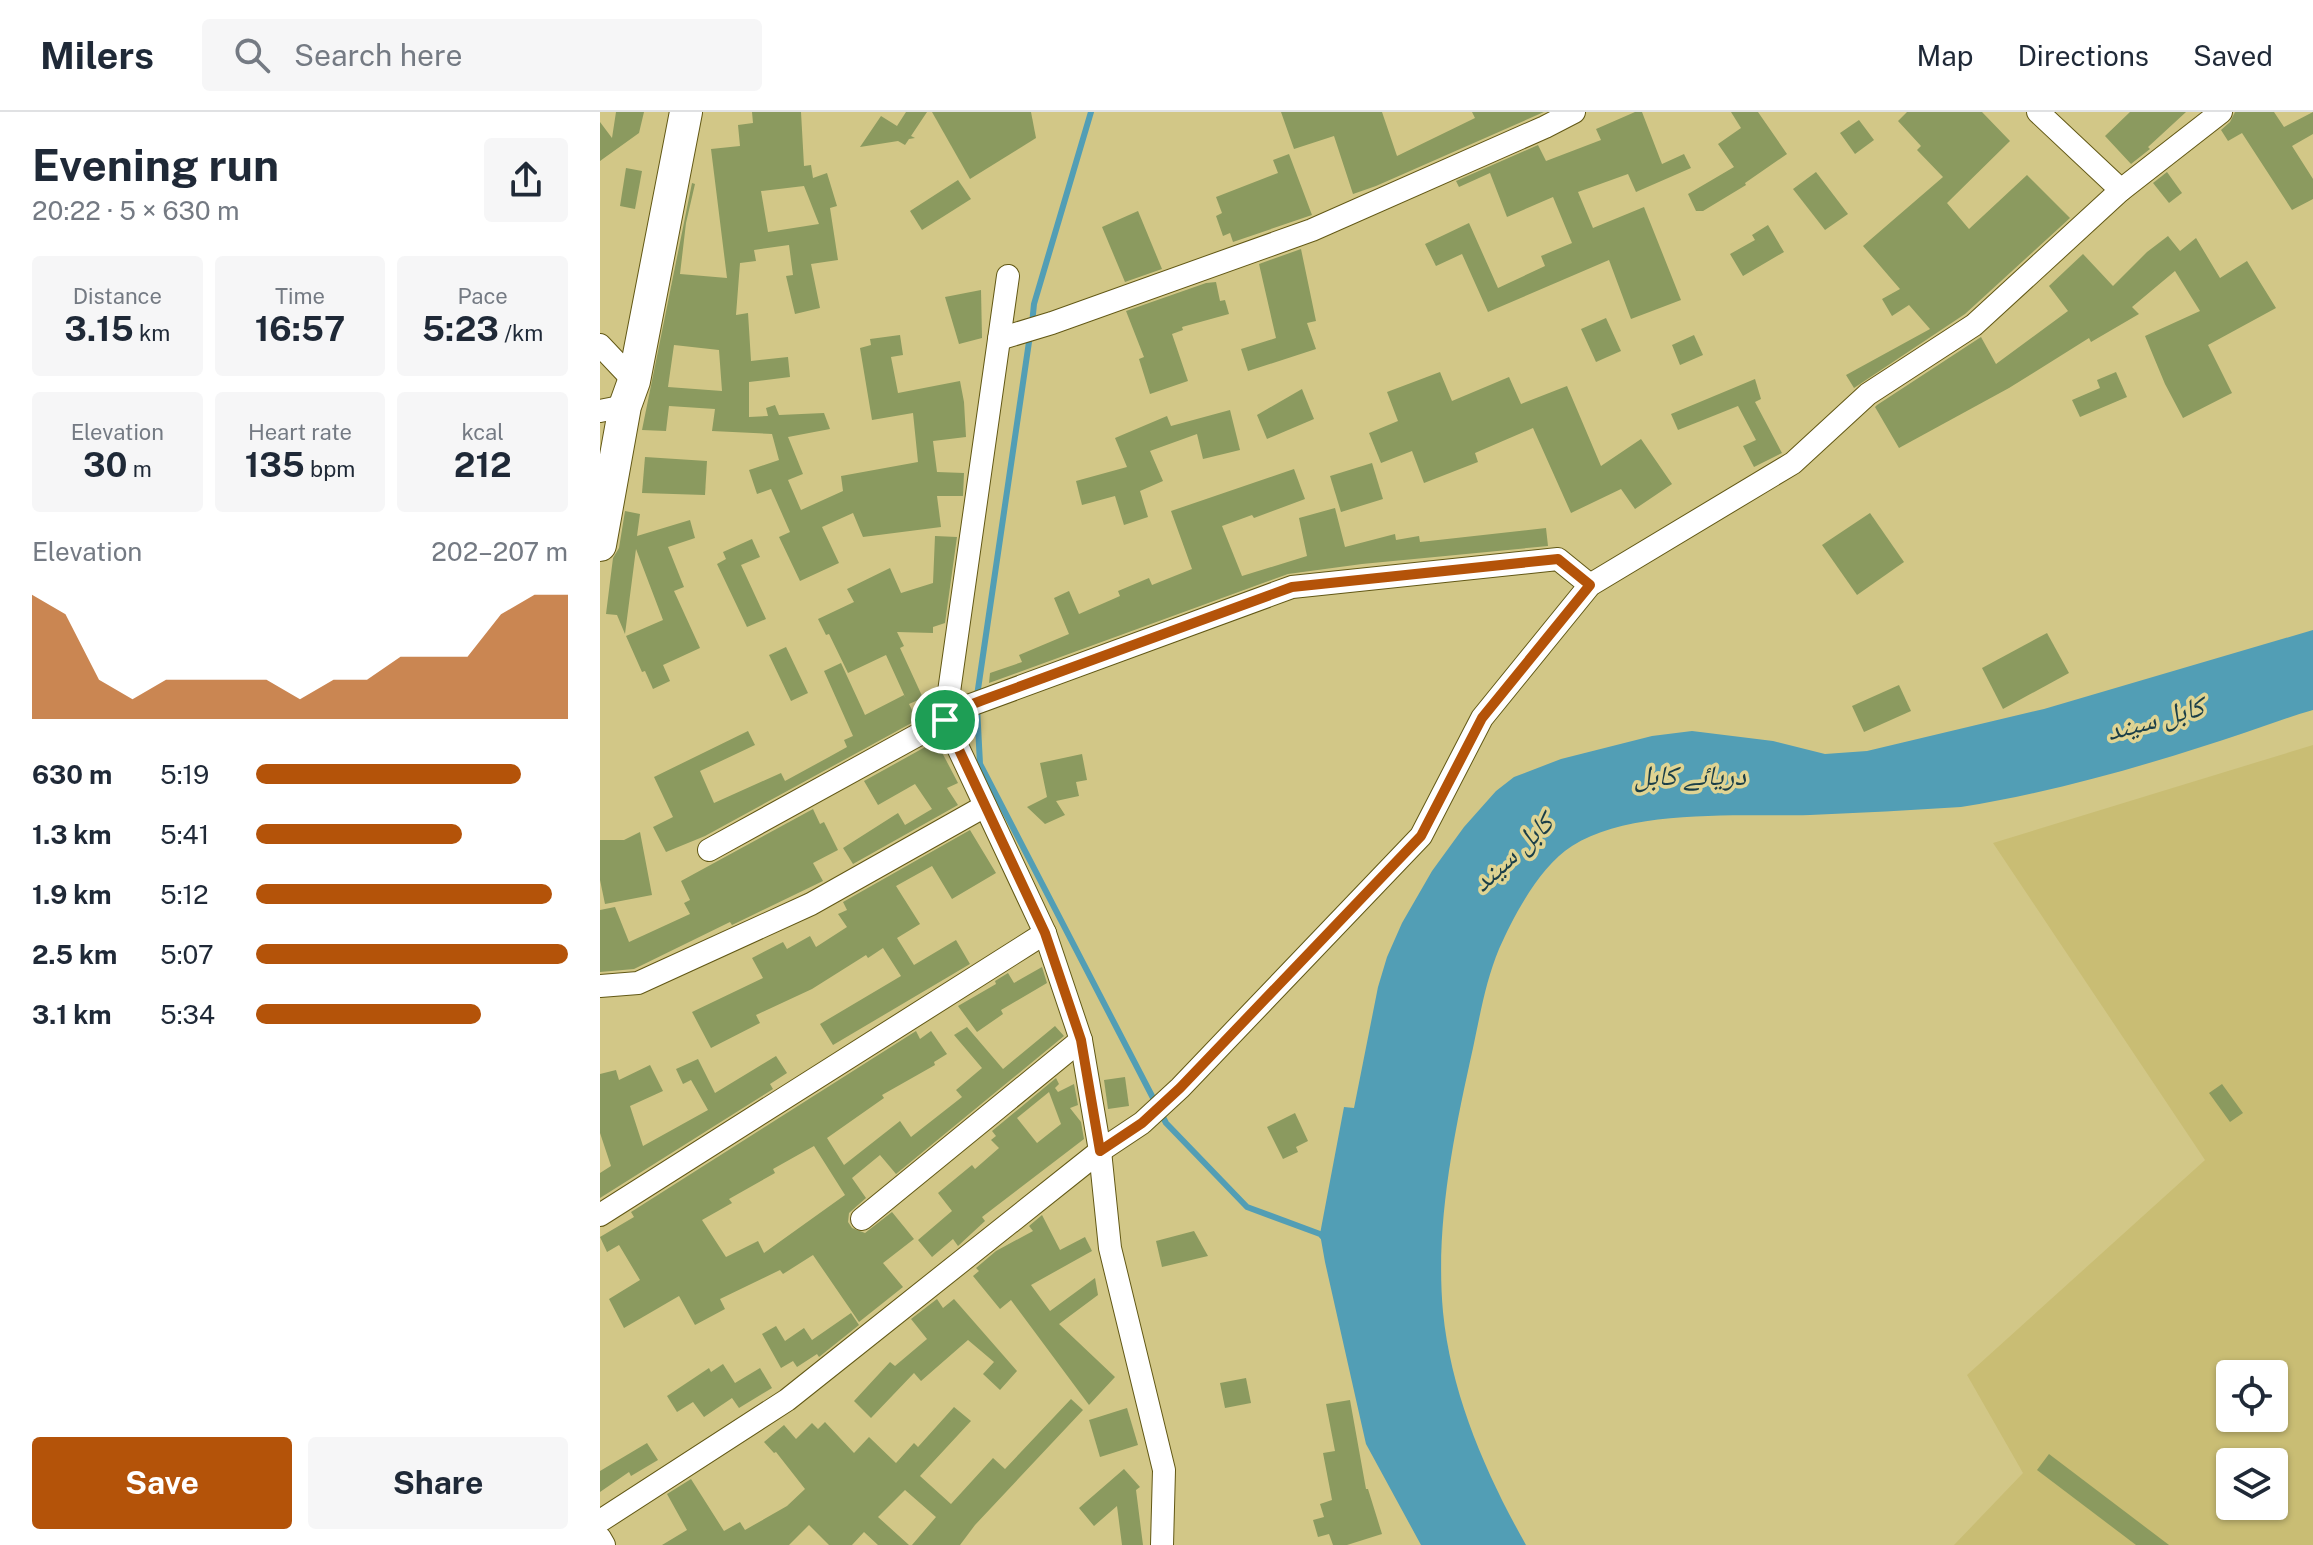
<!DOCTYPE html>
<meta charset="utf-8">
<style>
body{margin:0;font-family:"Public Sans","Noto Naskh Arabic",sans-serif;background:#f6f6f7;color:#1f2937;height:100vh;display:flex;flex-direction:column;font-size:30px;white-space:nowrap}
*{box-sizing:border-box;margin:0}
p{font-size:26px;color:#747a83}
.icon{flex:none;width:44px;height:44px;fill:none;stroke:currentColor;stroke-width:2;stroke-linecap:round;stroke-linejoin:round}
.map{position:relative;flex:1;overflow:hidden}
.panel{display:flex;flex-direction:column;background:#fff;width:600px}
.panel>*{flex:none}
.fabs{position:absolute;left:1616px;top:1248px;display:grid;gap:16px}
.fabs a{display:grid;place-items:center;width:72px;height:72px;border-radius:8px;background:#fff;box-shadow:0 2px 6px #0004;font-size:40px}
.pin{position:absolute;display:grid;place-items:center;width:68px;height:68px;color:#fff;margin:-34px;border:4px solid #fff;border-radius:50%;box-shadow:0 2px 8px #0007}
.round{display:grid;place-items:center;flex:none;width:84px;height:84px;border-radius:8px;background:#f6f6f7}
.headline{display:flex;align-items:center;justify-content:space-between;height:136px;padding:0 32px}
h1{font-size:44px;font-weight:700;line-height:60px}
.figures{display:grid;grid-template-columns:repeat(3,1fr);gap:12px;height:136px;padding:8px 32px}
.figures div{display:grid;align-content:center;border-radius:8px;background:#f6f6f7;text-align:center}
.figures b{font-size:34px;font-weight:700}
.figures small{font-size:22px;font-weight:400}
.figures p{font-size:22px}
.chart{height:224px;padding:16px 32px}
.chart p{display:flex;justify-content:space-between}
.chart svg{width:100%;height:144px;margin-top:8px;fill:#b45309;opacity:.7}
.primary-button{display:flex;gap:16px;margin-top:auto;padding:16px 32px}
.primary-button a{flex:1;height:92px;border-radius:8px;background:#b45309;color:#fff;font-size:32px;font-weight:700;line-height:92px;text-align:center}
.primary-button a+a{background:#f6f6f7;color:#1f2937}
ul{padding:0 32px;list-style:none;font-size:26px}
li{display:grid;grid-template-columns:128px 96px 1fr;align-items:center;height:60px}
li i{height:20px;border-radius:10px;background:#b45309}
header{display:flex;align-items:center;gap:48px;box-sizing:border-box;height:112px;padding:0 40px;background:#fff;border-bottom:2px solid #e0e1e3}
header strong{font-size:38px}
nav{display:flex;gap:44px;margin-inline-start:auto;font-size:28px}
.search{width:560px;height:72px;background:#f6f6f7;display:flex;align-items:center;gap:20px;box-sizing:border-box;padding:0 28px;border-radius:8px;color:#747a83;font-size:30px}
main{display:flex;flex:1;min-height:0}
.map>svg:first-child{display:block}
.built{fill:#c9bd74;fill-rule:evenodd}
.water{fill:#529eb5}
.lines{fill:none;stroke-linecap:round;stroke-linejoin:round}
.stream{stroke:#529eb5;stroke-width:6}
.building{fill:#8b9a5f;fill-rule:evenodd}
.street-casing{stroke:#625815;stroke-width:24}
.secondary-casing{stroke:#625815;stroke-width:34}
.street{stroke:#fff;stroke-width:22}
.secondary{stroke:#fff;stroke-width:32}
.route-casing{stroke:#fff;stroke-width:16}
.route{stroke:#b45309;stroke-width:10}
.labels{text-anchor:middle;stroke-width:7;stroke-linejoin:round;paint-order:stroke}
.water-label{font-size:28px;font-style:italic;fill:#1a3e48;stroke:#dfd493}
</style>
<header>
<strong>Milers</strong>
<div class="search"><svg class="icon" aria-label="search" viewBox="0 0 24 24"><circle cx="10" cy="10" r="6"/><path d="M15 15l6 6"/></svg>Search here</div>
<nav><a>Map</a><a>Directions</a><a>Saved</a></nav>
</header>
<main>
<section class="panel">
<div class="headline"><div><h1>Evening run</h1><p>20:22 · 5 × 630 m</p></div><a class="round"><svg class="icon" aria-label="share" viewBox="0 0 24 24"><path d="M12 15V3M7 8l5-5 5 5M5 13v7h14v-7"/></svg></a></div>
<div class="figures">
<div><p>Distance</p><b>3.15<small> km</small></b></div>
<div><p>Time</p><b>16:57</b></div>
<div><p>Pace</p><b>5:23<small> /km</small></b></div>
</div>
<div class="figures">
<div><p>Elevation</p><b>30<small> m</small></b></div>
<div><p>Heart rate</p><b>135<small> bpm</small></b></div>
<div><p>kcal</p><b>212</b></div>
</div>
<div class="chart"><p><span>Elevation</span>202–207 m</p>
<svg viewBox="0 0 160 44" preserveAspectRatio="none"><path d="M0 44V6L10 12L20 32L30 38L40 32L50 32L60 32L70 32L80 38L90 32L100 32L110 25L120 25L130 25L140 12L150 6L160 6V44z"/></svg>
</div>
<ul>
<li><b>630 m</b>5:19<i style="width:85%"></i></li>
<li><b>1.3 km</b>5:41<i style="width:66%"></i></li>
<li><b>1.9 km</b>5:12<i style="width:95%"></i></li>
<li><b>2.5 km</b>5:07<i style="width:100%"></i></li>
<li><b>3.1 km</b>5:34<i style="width:72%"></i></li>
</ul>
<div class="primary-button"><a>Save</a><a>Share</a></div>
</section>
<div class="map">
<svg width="1713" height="1433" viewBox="0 0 1713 1433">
<rect width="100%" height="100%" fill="#d2c787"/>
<path class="built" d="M1713 633V1433H1354L1423 1361 1367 1263 1605 1048 1393 731ZM1630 1262H1674V1306H1630ZM1630 1350H1674V1394H1630Z"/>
<path class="water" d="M1713 518V598C1675 609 1639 624 1601 635 1523 660 1442 682 1361 695 1311 698 1260 701 1210 703 1140 705 1032 696 972 734 940 754 914 803 899 837 886 868 880 903 873 936 854 1022 835 1112 843 1200 851 1282 886 1362 926 1433H821L766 1332 725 1150 720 1122 744 995 754 996 778 875 787 845 802 811 832 759 864 715 896 679 914 665 961 647 1052 624 1092 619 1173 629 1225 642 1267 639 1444 597Z"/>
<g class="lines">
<g class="stream">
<polyline points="432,212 434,192 491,0"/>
<polyline points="377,584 430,223"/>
<polyline points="377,595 380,652 566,1011 647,1095 720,1122 723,1125"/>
</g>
</g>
<g class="building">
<polygon points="16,0 44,0 39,21 0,49 0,10 12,26"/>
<path d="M152 0H201L204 54 211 53 213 66 227 61 237 94 230 96 238 148 211 152 220 196 195 202 186 164 193 163 189 133 154 138 156 149 140 151 136 203 148 201 151 249 188 245 190 265 149 270V305L168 304 166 296 175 293 179 303 224 301 230 317 188 325 203 362 188 368 201 398 243 379 241 364 318 350 313 301 272 308 260 236 271 233 270 227 300 223 303 243 291 245 298 281 360 269 364 290 366 325 333 329 337 360 364 361 363 384H337L341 415 263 425 253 401 222 415 239 451 200 469 179 425 190 420 171 377 157 382 149 358 179 348 172 322 112 319 115 297 69 294 66 319 42 318 92 71 95 72 86 111 80 162 127 166 111 37 140 34 138 13 153 11ZM204 74 219 112 168 120 161 79ZM74 233 119 238 122 279 68 275Z"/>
<polygon points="306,0 327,0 311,24 315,26 309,27 305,33 298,29 260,35 281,4 297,14"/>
<polygon points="332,0 431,0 436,26 370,67"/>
<polygon points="681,0 782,0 797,44 875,6 872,0 944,0 776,74 753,82 734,24 694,37"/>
<polygon points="1035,0 1042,0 1062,52 1084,42 1091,56 1036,80 1028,62 978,80 993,116 1044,95 1081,188 1031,207 1009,148 888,200 862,142 836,154 825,132 869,111 898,176 945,154 941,144 972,131 953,85 907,105 890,61 859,75 856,69 938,33 946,49 1001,28 996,17"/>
<polygon points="1131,0 1158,0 1187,42 1145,71 1146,73 1103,99 1096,99 1088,82 1134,55 1118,32 1141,16"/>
<polygon points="1307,0 1382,0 1410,29 1347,91 1369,117 1427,63 1470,106 1365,202 1254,276 1246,263 1330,217 1309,193 1292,204 1282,187 1300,177 1263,134 1343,65 1317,38 1321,34 1298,9"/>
<polygon points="1530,0 1586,0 1548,35 1550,37 1531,52 1505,24"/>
<polygon points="1635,0 1674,0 1684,15 1713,0 1713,22 1692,34 1713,67 1713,87 1692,98 1642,21 1628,29 1621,18 1630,10"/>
<polygon points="1259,8 1274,28 1255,42 1240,21"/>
<polygon points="689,42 712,103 633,130 630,121 623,124 616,104 622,101 616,85 678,61 673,48"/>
<polygon points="26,56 42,59 35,97 20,94"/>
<polygon points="1216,60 1248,102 1225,118 1193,77"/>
<polygon points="1567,60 1582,81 1569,91 1553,71"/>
<polygon points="358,68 371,87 322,118 310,99"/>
<polygon points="538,99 562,157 525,170 502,115"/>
<polygon points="1168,113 1184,140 1143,164 1130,142 1155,128 1152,123"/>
<polygon points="1568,124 1580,139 1596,126 1620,166 1647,149 1676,196 1608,233 1632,281 1583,306 1565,272 1545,224 1600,199 1575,159 1532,195 1539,202 1491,230 1489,226 1409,276 1299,336 1275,295 1277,293 1381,225 1396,252 1468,199 1449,174 1483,142 1513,174 1547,140"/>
<polygon points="701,137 716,209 707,211 716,237 648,259 641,237 676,226 659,152"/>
<polygon points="616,170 620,189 625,188 629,202 582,215 583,218 572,222 588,269 550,282 539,247 544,245 526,199 606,171"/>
<polygon points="381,178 382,226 359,232 345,185"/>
<polygon points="1006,206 1021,239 996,250 981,217"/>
<polygon points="1094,223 1103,243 1080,253 1072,233"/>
<polygon points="840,260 852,289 909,265 921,292 967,274 1001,354 1041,327 1072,372 1035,397 1021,377 971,401 933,316 875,341 878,350 824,371 812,339 781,351 769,321 798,309 787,280"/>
<polygon points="1516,260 1527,285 1480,305 1472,288 1500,276 1497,268"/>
<polygon points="1155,267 1161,287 1155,290 1182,341 1154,355 1143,334 1156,328 1138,294 1078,318 1071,302"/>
<polygon points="702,277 714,307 667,327 657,303"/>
<polygon points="630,298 640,338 603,347 597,322 550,339 563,369 540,379 548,405 524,413 515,384 482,393 476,369 527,355 515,326 567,304 571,314"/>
<polygon points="45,345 107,349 105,383 42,381"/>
<polygon points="772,351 783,387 741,400 730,364"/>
<polygon points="694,357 705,387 654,406 652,403 622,414 642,464 707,444 699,406 735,396 745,435 795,422 796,428 819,424 820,430 946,416 948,434 762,452 688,462 389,571 390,561 422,550 419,543 469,522 454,486 469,479 479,502 520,484 518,479 549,466 552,473 592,457 571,399"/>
<polygon points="25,399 40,402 37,424 90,408 95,426 68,435 84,475 74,479 100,536 63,553 70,569 53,577 45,559 42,560 26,524 63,508 36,437 25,522 17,503 6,502 13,446 19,436"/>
<polygon points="1270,401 1304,450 1257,483 1222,433"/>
<polygon points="335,424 357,425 345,511 333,515 333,521 297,520 304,534 300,536 323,586 309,592 317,608 105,724 66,740 53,715 73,705 54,665 148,619 155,633 100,659 114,691 181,661 185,669 229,645 247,635 244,628 253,624 224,559 241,551 265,603 304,583 306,587 286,543 248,561 229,522 226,523 218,507 254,490 247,477 290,456 301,481 333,471"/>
<polygon points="152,427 160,445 141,453 166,507 147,515 117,452 126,447 123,440"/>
<polygon points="1447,521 1469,561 1403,597 1382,556"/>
<polygon points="186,535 208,581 191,589 169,543"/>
<polygon points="1299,573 1311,599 1264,620 1252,594"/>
<polygon points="336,629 358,671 347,676 358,693 253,752 243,736 298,701 305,713 332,697 315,672 278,693 264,669"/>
<polygon points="482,642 487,668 476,670 479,684 456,689 465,703 445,712 427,695 447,685 440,651"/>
<polygon points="213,697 220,712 224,710 238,738 213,751 223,769 132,813 130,810 34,857 0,860 0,798 15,795 29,830 90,802 84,791 90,788 81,769"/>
<polygon points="370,718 396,761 352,787 332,754 296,774 320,812 297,826 314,853 356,828 370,852 233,933 220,912 301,864 283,836 268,846 266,843 212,877 156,903 160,911 111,936 92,900 163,866 152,846 183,830 187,837 210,824 216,835 247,815 238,802 247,798 243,790"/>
<polygon points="40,720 52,783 5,792 0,768 0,728 24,728"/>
<polygon points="442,855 447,871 401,898 403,902 377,920 358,894 396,872 395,869 408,861 414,871"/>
<path d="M455 914 464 924 296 1062 280 1043 252 1066 266 1086 249 1101 248 1110 252 1116 265 1121 292 1100 314 1127 283 1151 303 1175 259 1210 213 1143 183 1162 180 1158 120 1187 125 1197 95 1213 79 1184 24 1216 9 1187 40 1168 19 1133 7 1140 0 1125 34 1105 31 1100 316 919 320 927 331 919 347 942 334 950 335 953 282 983 284 986 227 1026 244 1053 300 1009 311 1025 362 985 356 978 382 956 354 923 367 915 403 957ZM214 1034 245 1083 164 1141 158 1129 126 1145 102 1108 132 1091 129 1087 175 1061 173 1057Z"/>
<polygon points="176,944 187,961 170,972 173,977 0,1086 0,1061 11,1054 0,1021 0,962 16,958 19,968 50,953 63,979 30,994 43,1034 108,998 91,968 83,972 76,957 98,947 115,981"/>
<polygon points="525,965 529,994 508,997 504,968"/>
<path d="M456 966 459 972 455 976 458 980 474 972 478 993 470 996 481 1010 484 1027 382 1105 385 1109 358 1134 353 1127 332 1145 318 1128 352 1099 338 1081 372 1053 375 1057 399 1036 391 1028 396 1024 392 1019ZM449 980 461 1012 437 1031 417 1006Z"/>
<polygon points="1622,972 1643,1001 1630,1010 1609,981"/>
<polygon points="695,1001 708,1029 696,1035 698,1040 683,1047 667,1015"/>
<polygon points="442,1103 460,1138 485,1125 492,1139 431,1173 450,1199 495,1166 498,1183 459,1212 515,1265 489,1293 411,1188 400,1197 373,1164 379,1159 376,1156 396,1139 433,1119 429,1114"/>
<polygon points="594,1119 608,1144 562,1155 556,1129"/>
<polygon points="337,1187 343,1196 354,1187 417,1259 400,1278 383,1262 394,1250 368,1228 321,1269 314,1261 271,1306 254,1289 290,1250 295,1254 327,1227 311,1207"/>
<polygon points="251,1201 259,1213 219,1245 217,1242 197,1255 193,1249 181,1256 162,1222 176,1214 185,1229 204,1216 212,1228"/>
<polygon points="123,1252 135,1271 160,1256 172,1276 139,1296 132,1286 104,1305 93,1290 77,1300 67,1284 109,1256 111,1260"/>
<polygon points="646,1266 651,1291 625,1296 620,1271"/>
<polygon points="471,1287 483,1298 375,1413 360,1433 312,1433 336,1405 305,1378 278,1405 309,1433 278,1433 264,1420 252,1433 229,1433 209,1413 189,1433 62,1433 87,1418 67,1382 91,1367 124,1419 140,1410 145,1418 187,1394 205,1377 176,1340 174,1341 164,1330 184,1313 196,1327 212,1311 218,1317 225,1310 254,1341 269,1325 296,1351 314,1331 318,1335 354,1295 371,1309 320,1364 351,1392 393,1346 405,1357"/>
<polygon points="750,1288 766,1377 768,1377 782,1422 747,1433 733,1433 729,1422 718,1425 713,1408 724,1405 720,1392 732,1388 723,1341 735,1339 726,1292"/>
<polygon points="527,1296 538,1333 500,1345 489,1308"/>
<polygon points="47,1331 58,1348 31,1364 29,1360 0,1380 0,1359"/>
<polygon points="1449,1342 1569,1433 1536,1433 1437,1358"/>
<polygon points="524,1357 540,1375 536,1378 543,1433 522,1433 517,1394 494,1414 479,1396"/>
</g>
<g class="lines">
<g class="street-casing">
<g id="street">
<polyline points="1438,0 1521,78"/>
<polyline points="408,164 345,608 445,821 481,928 500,1039 510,1136 564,1358 562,1433"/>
<polyline points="399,227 452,211 712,118 945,15 974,0"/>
<polyline points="0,233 34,269"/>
<polyline points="0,299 25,294"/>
<polyline points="109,738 345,608 357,598 692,475 958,447 990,473"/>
<polyline points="0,874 38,871 211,792 385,694"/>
<polyline points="0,1103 445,821"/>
<polyline points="262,1107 481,928"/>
<polyline points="0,1409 187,1288 500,1039 542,1011 580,976 821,724 882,606 990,473 1193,351 1268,282 1374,213 1521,78 1621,0"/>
<polyline points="0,1426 4,1433"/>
</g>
</g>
<g class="secondary-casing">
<polyline id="secondary" points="0,433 25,294 34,269 86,0"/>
</g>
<use href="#street" class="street"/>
<use href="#secondary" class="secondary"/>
</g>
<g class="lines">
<g class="route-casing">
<polygon id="route" points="958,447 990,473 882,606 821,724 580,976 542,1011 500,1039 481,928 445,821 345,608 357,598 383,588 692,475"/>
</g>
<use href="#route" class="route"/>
</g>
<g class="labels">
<g class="water-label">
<text transform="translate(1555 606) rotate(-15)" y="10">کابل سيند</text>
<text x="1090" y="673">دریائے کابل</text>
<text transform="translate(912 740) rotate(-43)" y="10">کابل سيند</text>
</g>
</g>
</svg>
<div class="fabs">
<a><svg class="icon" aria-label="locate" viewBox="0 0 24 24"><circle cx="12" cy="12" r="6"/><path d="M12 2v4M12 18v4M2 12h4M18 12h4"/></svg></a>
<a><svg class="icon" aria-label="layers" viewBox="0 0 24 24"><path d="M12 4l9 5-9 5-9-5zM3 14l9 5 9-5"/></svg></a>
</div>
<div class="pin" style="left:345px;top:608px;background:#1e9e55"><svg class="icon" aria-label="arrive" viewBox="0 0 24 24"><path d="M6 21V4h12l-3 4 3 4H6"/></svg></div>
</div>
</main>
